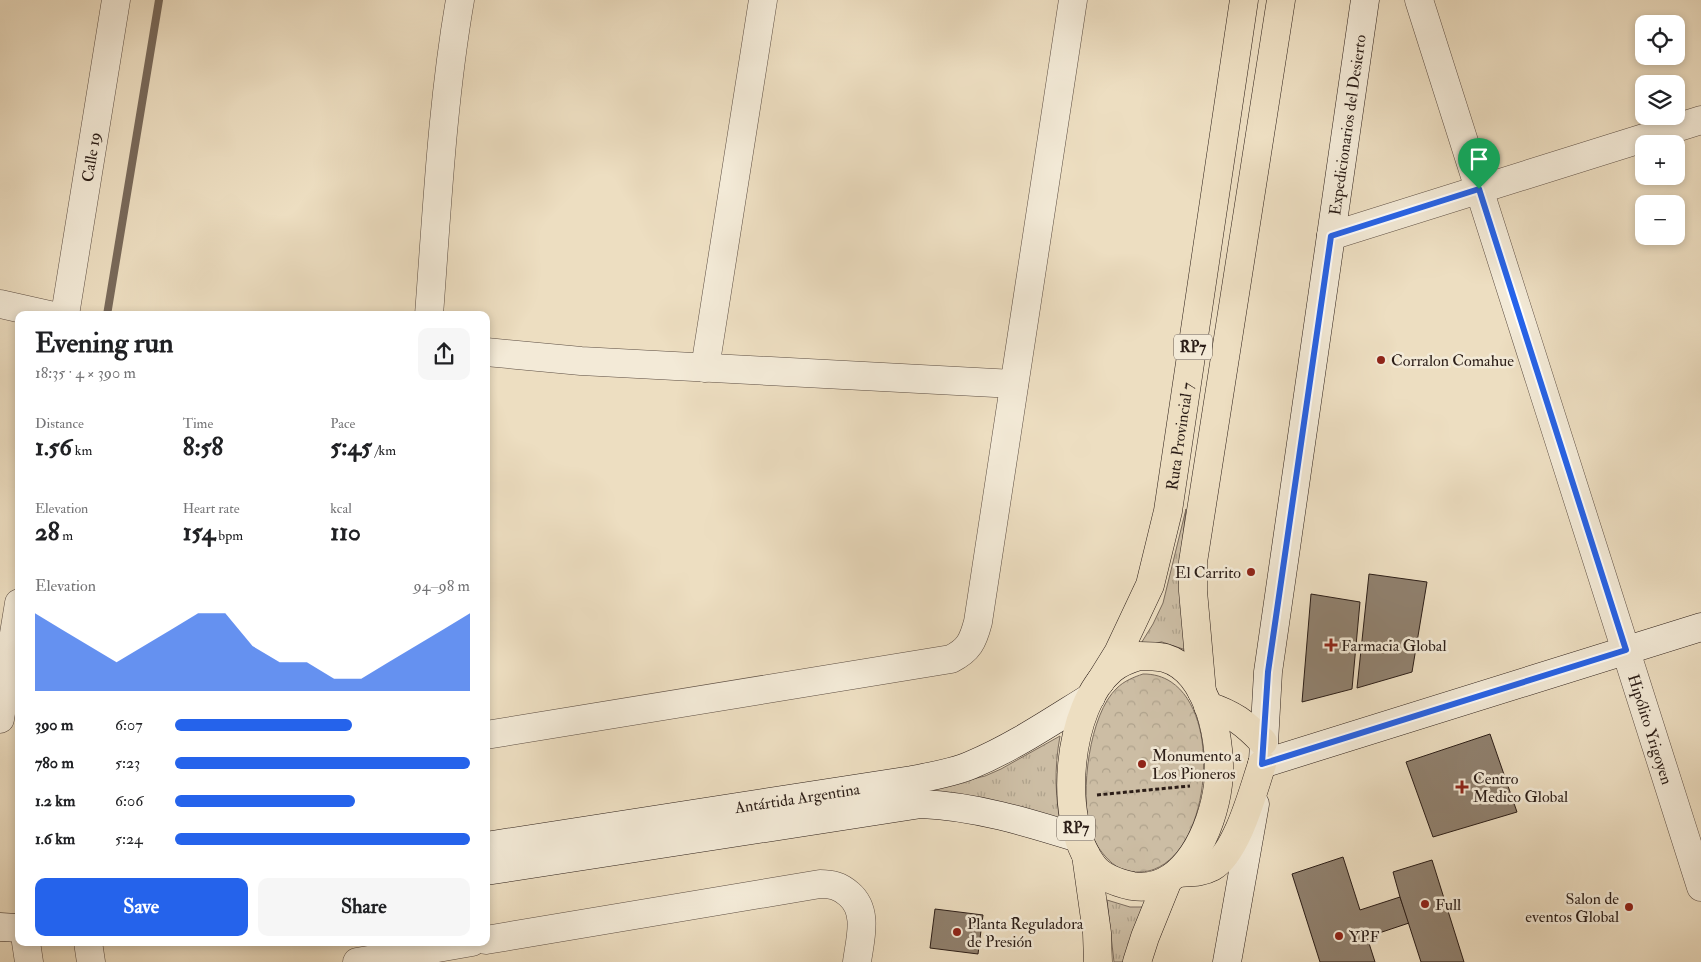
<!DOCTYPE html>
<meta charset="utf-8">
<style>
body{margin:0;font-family:"IM FELL Double Pica",serif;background:#f6f6f6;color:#202124;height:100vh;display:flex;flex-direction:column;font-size:19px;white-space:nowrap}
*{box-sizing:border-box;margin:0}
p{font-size:16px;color:#757577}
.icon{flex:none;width:28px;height:28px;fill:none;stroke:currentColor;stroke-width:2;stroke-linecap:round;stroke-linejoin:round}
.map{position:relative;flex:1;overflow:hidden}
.panel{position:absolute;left:15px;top:311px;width:475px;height:635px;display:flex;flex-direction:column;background:#fff;border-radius:10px;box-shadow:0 2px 8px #0003}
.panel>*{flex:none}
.fabs{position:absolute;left:1635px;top:15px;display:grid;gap:10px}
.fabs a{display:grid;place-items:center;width:50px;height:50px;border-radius:10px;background:#fff;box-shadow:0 2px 8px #0003;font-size:25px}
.pin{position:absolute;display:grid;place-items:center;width:42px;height:42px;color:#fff;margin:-51px -21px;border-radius:50% 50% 50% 0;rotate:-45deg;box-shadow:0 0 5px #0007}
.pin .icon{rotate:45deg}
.round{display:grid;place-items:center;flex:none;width:52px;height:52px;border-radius:10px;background:#f6f6f6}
.headline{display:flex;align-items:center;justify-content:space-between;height:85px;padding:0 20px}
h1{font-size:28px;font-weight:700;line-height:38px}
.stats{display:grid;grid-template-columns:repeat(3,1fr);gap:8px;height:85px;padding:5px 20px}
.stats div{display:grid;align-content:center}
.stats b{font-size:25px;font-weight:700}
.stats small{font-size:14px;font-weight:400}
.stats p{font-size:14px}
.chart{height:140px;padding:10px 20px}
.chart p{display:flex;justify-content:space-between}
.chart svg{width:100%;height:90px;margin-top:5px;fill:#2563eb;opacity:.7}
.cta{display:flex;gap:10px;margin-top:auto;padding:10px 20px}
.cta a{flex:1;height:58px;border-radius:10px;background:#2563eb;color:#fff;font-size:20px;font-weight:700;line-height:58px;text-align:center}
.cta a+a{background:#f6f6f6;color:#202124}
ul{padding:0 20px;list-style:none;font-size:16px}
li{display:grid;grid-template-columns:80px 60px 1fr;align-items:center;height:38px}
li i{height:12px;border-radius:6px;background:#2563eb}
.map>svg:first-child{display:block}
.grass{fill:url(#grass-tufts);stroke:#7c6d5e}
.park{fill:url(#park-crowns);stroke:#7c6d5e}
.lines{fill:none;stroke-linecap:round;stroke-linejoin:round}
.stream{stroke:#78695a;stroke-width:8}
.building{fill:#90816f;stroke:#2b1d17}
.minor-casing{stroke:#5c4d42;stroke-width:29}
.tertiary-casing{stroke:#5c4d42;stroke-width:29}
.secondary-casing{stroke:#2b1d17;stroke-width:29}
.trunk-casing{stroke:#2b1d17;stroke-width:29}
.path{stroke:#2b1d17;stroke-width:3;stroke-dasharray:4 2.5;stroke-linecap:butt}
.minor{stroke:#f3ead7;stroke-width:28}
.tertiary{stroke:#f3ead7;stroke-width:28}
.secondary{stroke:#f3ead7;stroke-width:28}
.trunk{stroke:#eddec1;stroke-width:28}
.route-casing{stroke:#fff;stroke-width:10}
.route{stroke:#2563eb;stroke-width:6}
.poi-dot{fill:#8f2418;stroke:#f3ead7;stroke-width:2}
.labels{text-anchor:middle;stroke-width:5;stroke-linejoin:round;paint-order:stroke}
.shield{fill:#f3ead7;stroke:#675a51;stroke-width:1}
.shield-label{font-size:15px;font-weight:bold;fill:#2b1d17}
.street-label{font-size:16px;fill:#2b1d17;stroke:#f3ead7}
.poi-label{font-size:16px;fill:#2b1d17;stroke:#f3ead7;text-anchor:start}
</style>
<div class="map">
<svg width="1701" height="962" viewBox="0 0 1701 962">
<defs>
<pattern id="grass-tufts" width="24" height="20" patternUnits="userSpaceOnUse" patternTransform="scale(1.25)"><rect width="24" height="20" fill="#ccbda4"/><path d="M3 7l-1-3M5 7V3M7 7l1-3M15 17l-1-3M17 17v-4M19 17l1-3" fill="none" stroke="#afa28c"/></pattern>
<pattern id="park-crowns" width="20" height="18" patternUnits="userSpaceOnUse" patternTransform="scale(1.25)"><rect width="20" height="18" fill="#ccbda4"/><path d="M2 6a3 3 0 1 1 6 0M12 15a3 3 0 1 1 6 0" fill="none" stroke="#afa28c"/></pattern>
</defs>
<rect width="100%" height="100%" fill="#eddec1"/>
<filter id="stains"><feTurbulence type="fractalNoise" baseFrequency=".004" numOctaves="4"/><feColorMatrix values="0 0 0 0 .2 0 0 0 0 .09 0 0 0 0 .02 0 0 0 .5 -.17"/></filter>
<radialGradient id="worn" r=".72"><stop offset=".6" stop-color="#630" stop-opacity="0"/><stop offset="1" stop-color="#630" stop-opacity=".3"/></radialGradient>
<g class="grass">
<polygon points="1186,509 1180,563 1189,651 1162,642 1140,645 1153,624 1163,603"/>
<path d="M1060 736C1054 769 1055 799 1062 832L918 792 985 776 1001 769Z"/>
<polygon points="1107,900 1130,907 1145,907 1124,962 1114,962"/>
</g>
<path class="park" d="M1143 674C1231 673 1217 868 1141 872 1126 873 1114 867 1105 856 1098 848 1093 839 1090 829 1080 793 1089 714 1117 688 1124 681 1134 677 1143 674Z"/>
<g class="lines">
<polyline class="stream" points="107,315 159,0"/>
</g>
<g class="building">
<polygon points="1369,574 1427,582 1412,672 1357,688"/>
<polygon points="1311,594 1360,602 1352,689 1302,702"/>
<polygon points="1490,734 1517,812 1433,837 1406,762"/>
<polygon points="1343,857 1360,910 1400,897 1409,923 1367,937 1375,962 1320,962 1292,874"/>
<polygon points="1432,860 1464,962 1421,962 1400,897 1393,872"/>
<polygon points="935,909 983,915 978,954 930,948"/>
</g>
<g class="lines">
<g class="minor-casing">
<g id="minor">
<polyline points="1331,236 1701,120"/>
<polyline points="0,304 49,315"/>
<path d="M429 315C437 210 442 104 460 0"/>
<polyline points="486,352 581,361 1014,384"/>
<polyline points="705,368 763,0"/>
<path d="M486 735 951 659C969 650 973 641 978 622L1073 0"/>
<path d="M486 940 820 884C832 884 840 886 849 894 869 911 860 939 857 962"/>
<polyline points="26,942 29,962"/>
<polyline points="88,942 91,962"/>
<polyline points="357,962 472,942"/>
</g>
</g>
<g class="tertiary-casing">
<g id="tertiary">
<path id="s1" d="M1419 0 1701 887"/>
<path id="s2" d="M65 315 116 0"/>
<polyline points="0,719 19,603"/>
</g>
</g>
<g class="secondary-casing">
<g id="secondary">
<path id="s3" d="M1263 761 1268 672 1365 0"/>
<polyline points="1262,764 1701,627"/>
<path id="s4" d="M486 846 912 780C932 776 953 773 971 765 1014 747 1052 721 1091 697"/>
<path d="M486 871 921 804C974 806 1027 822 1078 838"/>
<polyline points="0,927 19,928"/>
<polyline points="1227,962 1255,804"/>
</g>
</g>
<g class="trunk-casing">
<g id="trunk">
<path d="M1139 656C1148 656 1156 656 1165 658 1210 671 1223 746 1218 785 1213 827 1185 895 1132 886 1118 883 1102 878 1093 866 1057 820 1067 706 1112 669 1120 662 1129 659 1139 656Z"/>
<path id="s5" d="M1100 682 1118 653 1150 585 1168 511 1244 0"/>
<polyline points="1202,692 1193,591 1193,562 1281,0"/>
<path d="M1208 706C1233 714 1245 723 1263 742"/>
<polyline points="1086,855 1097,933 1098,962"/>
<path d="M1178 873C1189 872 1201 873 1212 867 1237 853 1253 791 1262 764"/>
<polyline points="1137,962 1145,937 1168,880"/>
</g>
</g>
<polyline class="path" points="1097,795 1190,786"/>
<use href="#minor" class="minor"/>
<use href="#tertiary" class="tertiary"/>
<use href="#secondary" class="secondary"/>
<use href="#trunk" class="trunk"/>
</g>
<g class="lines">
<g class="route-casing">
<polygon id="route" points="1479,189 1626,650 1262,764 1268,672 1331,236"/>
</g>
<use href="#route" class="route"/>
</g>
<g class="poi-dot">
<circle cx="1381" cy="360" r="5"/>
<circle cx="1251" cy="572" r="5"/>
<path d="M1328.5 637.5h5v5h5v5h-5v5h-5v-5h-5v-5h5z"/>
<circle cx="1142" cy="764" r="5"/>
<path d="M1459.5 779.5h5v5h5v5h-5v5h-5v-5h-5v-5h5z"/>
<circle cx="1425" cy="904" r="5"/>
<circle cx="1629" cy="907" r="5"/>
<circle cx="957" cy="932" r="5"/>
<circle cx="1339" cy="936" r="5"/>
</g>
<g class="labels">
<g class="shield">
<rect x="1174" y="334.5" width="38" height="25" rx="4"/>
<rect x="1057" y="815.5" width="38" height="25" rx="4"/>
</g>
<g class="shield-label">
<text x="1193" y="352">RP7</text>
<text x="1076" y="833">RP7</text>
</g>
<g class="street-label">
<text dy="6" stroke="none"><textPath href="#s3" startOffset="642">Expedicionarios del Desierto</textPath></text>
<text dy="6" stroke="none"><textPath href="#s2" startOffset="160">Calle 19</textPath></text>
<text dy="6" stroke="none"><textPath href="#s5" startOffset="261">Ruta Provincial 7</textPath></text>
<text dy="6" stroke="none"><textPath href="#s1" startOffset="765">Hipólito Yrigoyen</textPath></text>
<text dy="6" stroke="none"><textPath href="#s4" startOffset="315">Antártida Argentina</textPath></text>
</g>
<g class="poi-label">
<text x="1391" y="366">Corralon Comahue</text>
<text x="1241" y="578" text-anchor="end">El Carrito</text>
<text x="1341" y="651">Farmacia Global</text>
<text x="1152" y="761">Monumento a<tspan x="1152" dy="18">Los Pioneros</tspan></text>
<text x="1473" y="784">Centro<tspan x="1473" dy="18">Medico Global</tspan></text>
<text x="1619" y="904" text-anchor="end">Salon de<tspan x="1619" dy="18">eventos Global</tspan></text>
<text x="1435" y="910">Full</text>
<text x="967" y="929">Planta Reguladora<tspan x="967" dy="18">de Presión</tspan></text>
<text x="1349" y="942">YPF</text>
</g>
</g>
<rect width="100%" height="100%" filter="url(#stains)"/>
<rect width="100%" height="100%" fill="url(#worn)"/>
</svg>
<div class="fabs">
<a><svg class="icon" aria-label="locate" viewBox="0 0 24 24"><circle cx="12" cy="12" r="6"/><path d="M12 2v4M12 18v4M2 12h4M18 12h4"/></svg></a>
<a><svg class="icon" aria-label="layers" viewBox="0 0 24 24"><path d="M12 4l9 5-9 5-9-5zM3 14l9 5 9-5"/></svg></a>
<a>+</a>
<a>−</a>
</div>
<div class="pin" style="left:1479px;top:189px;background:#1e9e55"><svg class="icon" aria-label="arrive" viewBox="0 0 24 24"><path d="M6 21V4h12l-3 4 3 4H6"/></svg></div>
<section class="panel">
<div class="headline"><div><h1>Evening run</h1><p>18:35 · 4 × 390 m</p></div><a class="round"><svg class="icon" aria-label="share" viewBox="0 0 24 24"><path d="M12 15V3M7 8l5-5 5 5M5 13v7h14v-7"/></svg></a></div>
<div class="stats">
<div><p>Distance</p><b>1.56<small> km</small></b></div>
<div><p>Time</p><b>8:58</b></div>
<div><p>Pace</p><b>5:45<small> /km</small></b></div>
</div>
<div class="stats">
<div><p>Elevation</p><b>28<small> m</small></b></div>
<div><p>Heart rate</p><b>154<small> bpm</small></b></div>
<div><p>kcal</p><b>110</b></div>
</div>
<div class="chart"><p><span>Elevation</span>94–98 m</p>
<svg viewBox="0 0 160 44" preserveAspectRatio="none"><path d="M0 44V6L10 14L20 22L30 30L40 22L50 14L60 6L70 6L80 22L90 30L100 30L110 38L120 38L130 30L140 22L150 14L160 6V44z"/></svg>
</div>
<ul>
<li><b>390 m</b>6:07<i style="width:60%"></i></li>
<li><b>780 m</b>5:23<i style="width:100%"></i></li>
<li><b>1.2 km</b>6:06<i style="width:61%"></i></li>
<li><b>1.6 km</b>5:24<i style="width:100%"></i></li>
</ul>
<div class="cta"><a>Save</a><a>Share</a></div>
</section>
</div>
